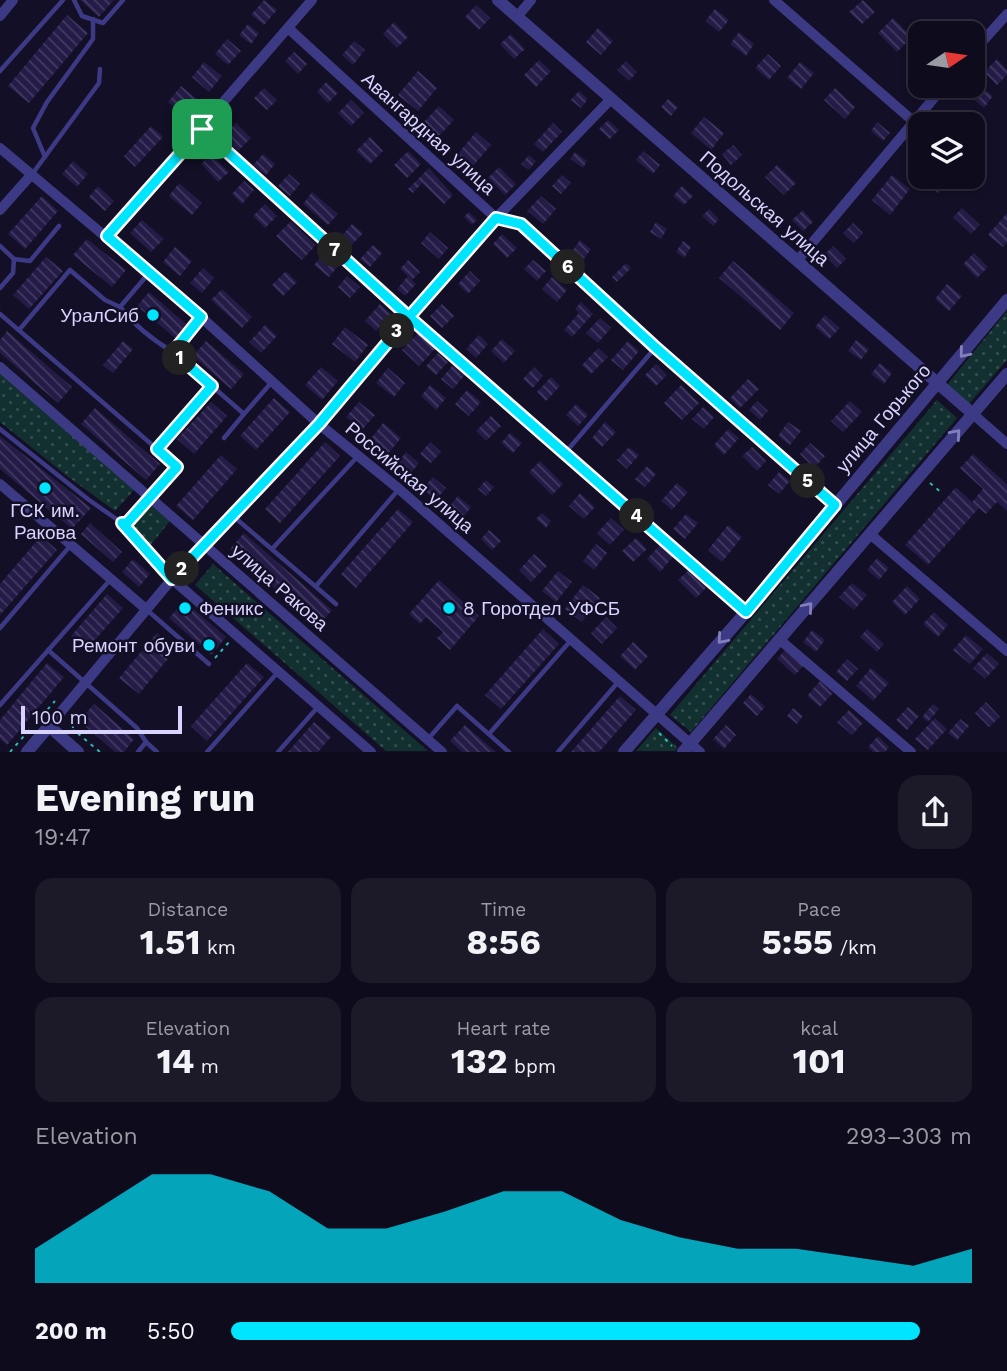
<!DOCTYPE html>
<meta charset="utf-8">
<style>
body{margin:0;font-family:"Work Sans",sans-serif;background:#1c1929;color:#f1f3f6;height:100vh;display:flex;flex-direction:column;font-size:26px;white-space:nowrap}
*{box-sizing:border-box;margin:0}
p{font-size:23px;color:#9b9ba3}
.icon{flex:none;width:38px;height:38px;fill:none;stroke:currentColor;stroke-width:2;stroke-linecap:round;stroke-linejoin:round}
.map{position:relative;height:752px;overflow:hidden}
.panel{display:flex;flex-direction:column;background:#0e0b1c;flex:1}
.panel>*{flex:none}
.needle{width:46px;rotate:77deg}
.tools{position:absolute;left:908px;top:21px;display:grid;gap:14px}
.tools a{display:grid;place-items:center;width:77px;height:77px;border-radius:14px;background:#0e0b1c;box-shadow:0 4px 10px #0003,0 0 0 2px #2e2b3b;font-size:35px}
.scale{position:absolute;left:21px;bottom:18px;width:161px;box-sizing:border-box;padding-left:7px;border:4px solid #d9d4ff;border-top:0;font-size:19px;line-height:24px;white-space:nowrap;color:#d9d4ff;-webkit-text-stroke:5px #130f26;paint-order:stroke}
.pin{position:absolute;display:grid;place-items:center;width:60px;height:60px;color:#fff;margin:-30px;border-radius:14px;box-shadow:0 4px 10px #0006}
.km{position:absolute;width:35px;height:35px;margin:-18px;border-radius:50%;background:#222;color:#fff;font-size:19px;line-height:35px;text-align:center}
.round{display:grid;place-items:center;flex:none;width:74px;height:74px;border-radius:21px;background:#1c1929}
.headline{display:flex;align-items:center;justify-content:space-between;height:119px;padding:0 35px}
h1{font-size:38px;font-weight:700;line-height:52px}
.stats{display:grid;grid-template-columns:repeat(3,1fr);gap:10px;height:119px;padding:7px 35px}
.stats div{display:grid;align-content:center;border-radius:18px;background:#1c1929;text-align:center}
.stats b{font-size:35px;font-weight:700}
.stats small{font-size:19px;font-weight:400}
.stats p{font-size:19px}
.chart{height:196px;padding:14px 35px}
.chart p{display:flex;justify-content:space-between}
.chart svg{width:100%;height:126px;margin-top:7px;fill:#00e5ff;opacity:.7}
ul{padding:0 35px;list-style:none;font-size:23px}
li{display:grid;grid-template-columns:112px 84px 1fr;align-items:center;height:52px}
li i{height:18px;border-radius:9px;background:#00e5ff}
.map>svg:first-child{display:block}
.green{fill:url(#green-dots)}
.building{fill:url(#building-back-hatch)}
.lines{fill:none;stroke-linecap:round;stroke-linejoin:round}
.path{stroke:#2fb8b0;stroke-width:2;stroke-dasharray:3.5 5;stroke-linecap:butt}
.service{stroke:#3d3a85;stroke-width:4.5}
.minor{stroke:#3d3a85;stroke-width:10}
.tertiary{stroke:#3d3a85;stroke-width:12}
.oneway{stroke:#837fbc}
.route-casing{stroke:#fff;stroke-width:14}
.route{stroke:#00e5ff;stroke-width:9}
.poi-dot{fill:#00e5ff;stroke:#130f26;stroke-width:2.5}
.labels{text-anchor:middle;stroke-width:5;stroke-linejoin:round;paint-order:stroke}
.street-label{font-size:19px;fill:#d9d4ff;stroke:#130f26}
.poi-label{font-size:19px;fill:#d9d4ff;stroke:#130f26;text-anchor:end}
</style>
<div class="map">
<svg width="1007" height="752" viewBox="0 0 1007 752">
<defs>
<pattern id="green-dots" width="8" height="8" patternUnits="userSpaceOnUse" patternTransform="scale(1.75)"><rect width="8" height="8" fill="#12302f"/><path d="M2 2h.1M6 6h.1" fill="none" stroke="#344d4e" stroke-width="1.8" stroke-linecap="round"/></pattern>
<pattern id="building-back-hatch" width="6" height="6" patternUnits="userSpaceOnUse" patternTransform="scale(1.75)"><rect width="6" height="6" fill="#241b47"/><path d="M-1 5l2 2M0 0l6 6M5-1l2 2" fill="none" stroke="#433b63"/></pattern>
</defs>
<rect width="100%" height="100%" fill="#130f26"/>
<g class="green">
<polygon points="1007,311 1007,360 969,404 946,386"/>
<polygon points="0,373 135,489 115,511 67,476 0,422"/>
<polygon points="937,400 957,418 691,732 670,715"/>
<polygon points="152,506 170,521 149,547 131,528"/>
<polygon points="213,564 428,751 386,751 195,585"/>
<polygon points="656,728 678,748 675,751 636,751"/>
</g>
<g class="building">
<polygon points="80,0 114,0 99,17"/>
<polygon points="264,0 277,10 264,25 251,15"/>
<polygon points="863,0 875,12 862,24 849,12"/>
<polygon points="476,5 490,18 479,30 465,17"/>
<polygon points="715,9 729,20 719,32 705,21"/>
<polygon points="67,15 88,33 29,103 8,86"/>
<polygon points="893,18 912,37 897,52 878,33"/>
<polygon points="394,22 408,37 397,48 383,34"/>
<polygon points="248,24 259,33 251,44 239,35"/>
<polygon points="598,28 613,41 601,55 586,42"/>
<polygon points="739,32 754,44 746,56 730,44"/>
<polygon points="511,34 525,49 514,59 500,44"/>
<polygon points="227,39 241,51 228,65 215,54"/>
<polygon points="354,41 365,50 353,65 342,55"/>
<polygon points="294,52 307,64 298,74 285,61"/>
<polygon points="768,54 781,66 769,80 755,68"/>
<polygon points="920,54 920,75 910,65"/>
<polygon points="997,59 1007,70 1007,75 997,85 984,72"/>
<polygon points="539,60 551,71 536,87 524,75"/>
<polygon points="626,61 637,72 629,81 617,70"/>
<polygon points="204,62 222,76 209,92 192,77"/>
<polygon points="800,62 814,73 801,89 787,78"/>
<polygon points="418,71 437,88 418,111 398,95"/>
<polygon points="326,82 338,93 328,103 317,92"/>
<polygon points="181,86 198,100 185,116 168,102"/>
<polygon points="980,86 993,96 984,108 971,97"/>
<polygon points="264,88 277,100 267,110 254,98"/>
<polygon points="835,88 855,107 845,119 824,100"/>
<polygon points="579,91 588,99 581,108 571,100"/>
<polygon points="668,99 678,107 671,116 661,107"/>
<polygon points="351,100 364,113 351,126 338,113"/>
<polygon points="439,106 454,120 437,138 422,124"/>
<polygon points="704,117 724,133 711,150 691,133"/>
<polygon points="608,120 619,130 610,139 599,129"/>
<polygon points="877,122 890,133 883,141 871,131"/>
<polygon points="236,123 251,138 238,151 223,136"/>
<polygon points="553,123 562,132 543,152 534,144"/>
<polygon points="151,126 163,137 135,167 124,156"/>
<polygon points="476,132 491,145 472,167 457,155"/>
<polygon points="370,137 383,151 370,164 356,151"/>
<polygon points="733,145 742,155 731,165 722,154"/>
<polygon points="408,151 421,164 407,178 394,165"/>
<polygon points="643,151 660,165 653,174 636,160"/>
<polygon points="575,152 587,161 583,168 570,159"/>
<polygon points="211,154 229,172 218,182 201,164"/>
<polygon points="263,154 275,164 266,175 253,165"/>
<polygon points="529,155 536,161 529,170 521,164"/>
<polygon points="73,161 88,174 77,187 62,174"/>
<polygon points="777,165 796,183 784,195 765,177"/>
<polygon points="499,167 516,184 505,195 488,178"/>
<polygon points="429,168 453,195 444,204 422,183 413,193 408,189"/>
<polygon points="289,174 300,184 290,196 278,186"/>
<polygon points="562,175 571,183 561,194 552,186"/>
<polygon points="892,175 910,189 890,215 872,200"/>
<polygon points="921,177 952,177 938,193"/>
<polygon points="244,181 254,190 242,204 232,194"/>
<polygon points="179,183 202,203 192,215 169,196"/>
<polygon points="98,186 114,201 105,211 89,197"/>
<polygon points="682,186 693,196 684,205 673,196"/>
<polygon points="312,192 338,214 328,225 303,204"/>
<polygon points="42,196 58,211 25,249 8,234"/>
<polygon points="541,196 556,209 543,224 527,211"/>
<polygon points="265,204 277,216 265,228 253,216"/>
<polygon points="962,208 980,225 971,234 953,217"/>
<polygon points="709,209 719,219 713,226 702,216"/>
<polygon points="803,210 813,222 803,231 792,220"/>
<polygon points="469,212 477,220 472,225 464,217"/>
<polygon points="1007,213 1007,242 1003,247 988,235"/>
<polygon points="142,220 164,239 151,252 130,233"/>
<polygon points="291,221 316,245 302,260 276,236"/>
<polygon points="656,222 667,229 661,239 650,232"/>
<polygon points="853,223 863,233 854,243 843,233"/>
<polygon points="352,224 363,233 350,247 340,238"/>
<polygon points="430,232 448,248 439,259 421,243"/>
<polygon points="502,234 517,248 507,258 493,244"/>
<polygon points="87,239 126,270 112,287 73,255"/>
<polygon points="580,240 591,249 584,259 573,250"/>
<polygon points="683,241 691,247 684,258 676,252"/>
<polygon points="373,245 382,253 370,267 360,259"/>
<polygon points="833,246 846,259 837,268 824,255"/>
<polygon points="175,247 192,261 180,276 163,262"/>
<polygon points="974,253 988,267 977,278 963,264"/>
<polygon points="323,254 338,266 329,277 314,265"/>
<polygon points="46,257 63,271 29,309 13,295"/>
<polygon points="408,260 420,272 412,280 416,284 405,296 397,289 408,276 400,269"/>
<polygon points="533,260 546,271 537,281 524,269"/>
<polygon points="733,261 794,313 780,330 719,278"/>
<polygon points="626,263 631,268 617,282 612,277"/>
<polygon points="203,268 214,278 202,293 190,283"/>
<polygon points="286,271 297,282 283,296 272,285"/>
<polygon points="470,271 480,281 468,294 458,284"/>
<polygon points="347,276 360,287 350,298 338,287"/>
<polygon points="552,277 567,290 557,302 542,289"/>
<polygon points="947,284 962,296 949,311 935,299"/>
<polygon points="222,289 252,317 242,328 211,300"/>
<polygon points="149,292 186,324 175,338 137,306"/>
<polygon points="581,302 593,314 572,337 564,330 579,313 575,309"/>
<polygon points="380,304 391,314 376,331 365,321"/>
<polygon points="442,304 454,316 442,328 430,316"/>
<polygon points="825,315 840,328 829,339 815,327"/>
<polygon points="600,318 611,328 598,343 586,333"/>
<polygon points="265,325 277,336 261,353 249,342"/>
<polygon points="345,327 368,345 355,362 332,344"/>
<polygon points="7,331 72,387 58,403 0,353 0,340"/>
<polygon points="418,333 435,349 419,366 402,350"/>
<polygon points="479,335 488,344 476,358 466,349"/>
<polygon points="502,339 515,351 504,363 491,351"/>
<polygon points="856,340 869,349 861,360 848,351"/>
<polygon points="123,341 133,349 113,373 103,365"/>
<polygon points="206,341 244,374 231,389 193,356"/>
<polygon points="628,341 639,351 623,370 611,360"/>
<polygon points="598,348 608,357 591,374 582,365"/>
<polygon points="438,353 448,362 436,375 426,366"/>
<polygon points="880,363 892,373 884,384 871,374"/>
<polygon points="656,364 667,375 656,386 645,375"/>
<polygon points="453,365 465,375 453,389 441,379"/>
<polygon points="321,367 338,381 322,400 305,385"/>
<polygon points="534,367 543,376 533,388 523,379"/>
<polygon points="388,368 405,383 394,397 376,383"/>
<polygon points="551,377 560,386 546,401 537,392"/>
<polygon points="748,379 759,389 740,408 730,398"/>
<polygon points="430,385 446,398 436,410 421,396"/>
<polygon points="681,385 699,403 682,420 664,403"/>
<polygon points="467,390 481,402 469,416 455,404"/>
<polygon points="274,398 290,412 256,450 240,436"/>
<polygon points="757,401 768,411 760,420 749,410"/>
<polygon points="850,401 862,412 843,432 831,421"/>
<polygon points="211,402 227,416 194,454 177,439"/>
<polygon points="359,402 375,415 362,430 346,417"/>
<polygon points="576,404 588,415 578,426 566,415"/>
<polygon points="703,407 714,417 704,429 692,419"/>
<polygon points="95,408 160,464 146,480 81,424"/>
<polygon points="491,416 501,426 486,441 476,431"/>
<polygon points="605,422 616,432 602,447 592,438"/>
<polygon points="788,422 801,431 790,445 778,436"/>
<polygon points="383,423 401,438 387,455 370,440"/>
<polygon points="728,429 739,438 724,455 714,445"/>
<polygon points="510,433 522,443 513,453 501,443"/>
<polygon points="0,436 91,508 72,529 0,469"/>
<polygon points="325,442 340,456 280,523 265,509"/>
<polygon points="430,442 441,452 431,463 420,454"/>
<polygon points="810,443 825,456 814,468 800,454"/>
<polygon points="629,447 639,455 627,469 617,460"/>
<polygon points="752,447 766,461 757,471 742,456"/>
<polygon points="406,452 419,463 411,473 398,462"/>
<polygon points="973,454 1007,484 1007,511 997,502 986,514 979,508 928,565 905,545 956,487 972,502 983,489 960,468"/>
<polygon points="221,455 237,469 193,520 176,506"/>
<polygon points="540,461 563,484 552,495 529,472"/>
<polygon points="647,466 656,474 645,487 635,479"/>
<polygon points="779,472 790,481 779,494 768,485"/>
<polygon points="433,477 446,488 436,500 422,489"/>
<polygon points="486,480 494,487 486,496 478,489"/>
<polygon points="677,483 688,492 672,510 661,501"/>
<polygon points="580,493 595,507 584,519 569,506"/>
<polygon points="458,496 471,507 461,520 448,508"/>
<polygon points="398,509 413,522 356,588 341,574"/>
<polygon points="542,513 551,521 546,528 536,519"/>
<polygon points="686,514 698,523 685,539 673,529"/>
<polygon points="611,518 624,530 610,545 597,533"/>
<polygon points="90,523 122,552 113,562 81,534"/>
<polygon points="728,525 742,537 722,562 708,550"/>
<polygon points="489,530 501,541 492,550 481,539"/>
<polygon points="244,533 332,610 318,626 230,549"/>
<polygon points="41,536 57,550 0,615 0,584"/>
<polygon points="636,538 647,549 633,562 622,551"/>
<polygon points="596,544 607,553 594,570 583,561"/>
<polygon points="660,545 673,557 660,572 647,559"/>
<polygon points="534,554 547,566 531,582 519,570"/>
<polygon points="877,558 889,568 879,580 867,570"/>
<polygon points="133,559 150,574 139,587 122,572"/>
<polygon points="691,568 708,586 696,598 678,580"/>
<polygon points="558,571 572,582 556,602 542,591"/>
<polygon points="439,580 479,616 450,650 437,638 443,632 426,617 420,624 409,614"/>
<polygon points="852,583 867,595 854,610 839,597"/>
<polygon points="583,585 600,598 582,622 565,609"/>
<polygon points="907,586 920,599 905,615 892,602"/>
<polygon points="107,594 123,608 87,649 71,636"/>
<polygon points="184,601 226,637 211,655 169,618"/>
<polygon points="934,612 948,625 938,637 923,624"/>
<polygon points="606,617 617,628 602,644 591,633"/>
<polygon points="543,629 559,644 501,709 485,695"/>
<polygon points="867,629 884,644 877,652 860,637"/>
<polygon points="812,630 825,640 816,652 803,642"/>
<polygon points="157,633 176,649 139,694 119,678"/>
<polygon points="966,635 983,649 970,664 953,650"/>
<polygon points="633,642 648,656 635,670 620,656"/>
<polygon points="786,649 804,665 795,675 777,659"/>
<polygon points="987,653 999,664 985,679 973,668"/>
<polygon points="847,659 858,669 847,681 836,672"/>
<polygon points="47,663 64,677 7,745 0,739 0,720"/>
<polygon points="247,663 264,677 207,741 191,726"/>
<polygon points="871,668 889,683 873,701 856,686"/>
<polygon points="820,681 833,693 820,707 807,696"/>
<polygon points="751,694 765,707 757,716 743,703"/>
<polygon points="620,696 636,710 599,752 571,752"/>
<polygon points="986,702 1000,717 989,727 975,713"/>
<polygon points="94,704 134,739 124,752 115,752 79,721"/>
<polygon points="933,704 939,709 928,722 922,717"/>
<polygon points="908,707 919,716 907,730 896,720"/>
<polygon points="793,708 803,716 797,724 787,716"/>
<polygon points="849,710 863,723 852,735 837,722"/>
<polygon points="935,718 947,729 928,750 915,739"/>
<polygon points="960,719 969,726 957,740 948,733"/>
<polygon points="314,722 331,737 318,752 288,752"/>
<polygon points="465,725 496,752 462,752 450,741"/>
<polygon points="726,725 736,735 724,749 713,739"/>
<polygon points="878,736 889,747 885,752 873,752 868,747"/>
</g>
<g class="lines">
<g class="path">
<polyline points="930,483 942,493"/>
<polyline points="130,532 166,572"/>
<polyline points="215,658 230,641"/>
<polyline points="42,716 55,701"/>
<polyline points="73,728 72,719 75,716"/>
<polyline points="72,733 74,730 100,752"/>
<polyline points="659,733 672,746"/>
<polyline points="10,752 31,728"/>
</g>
<g class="service">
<polyline points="74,0 82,16 103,23 123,0"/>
<polyline points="0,71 63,0"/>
<polyline points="45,157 33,128 47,102 93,39 93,19"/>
<polyline points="33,173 99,83 100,69"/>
<polyline points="0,246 14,259 30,261 59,226"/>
<path d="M149 273 120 307C135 326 151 339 173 352L201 317"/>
<polyline points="0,288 13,273 14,259"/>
<polyline points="0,314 157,449"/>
<polyline points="19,330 70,270 105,300 120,307"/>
<polyline points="212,386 244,414 271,383"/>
<polyline points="0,429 89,500 122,523 127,523 177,467 157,449 212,386 173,352"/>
<polyline points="224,438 244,414"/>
<polyline points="565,453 655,348"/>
<polyline points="233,516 336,604"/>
<polyline points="272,549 358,456"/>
<polyline points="316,586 399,489"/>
<polyline points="147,610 209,664"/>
<polyline points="0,628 70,546"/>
<polyline points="48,650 137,728 146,742 157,752"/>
<polyline points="0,705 110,580"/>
<polyline points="489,734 572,639"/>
<polyline points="428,739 457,706 509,752"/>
<polyline points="138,752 146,742"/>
<polyline points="207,752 279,671"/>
<polyline points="278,752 317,708"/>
<polyline points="558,752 619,681"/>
</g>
<g class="minor">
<polyline points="774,0 913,121"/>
<polyline points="0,16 13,0"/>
<polyline points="517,17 531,0"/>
<polyline points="288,28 496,218 521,224 655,347 835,505"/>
<polyline points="973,52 1007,14"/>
<polyline points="202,129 409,317 746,612"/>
<polyline points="0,148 201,317 319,424 399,489 700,752"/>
<polyline points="0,210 32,174"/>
<polyline points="107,236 312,0"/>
<polyline points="797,261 944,86"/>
<polyline points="0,367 442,752"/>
<polyline points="973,414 1007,444"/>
<polyline points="0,484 146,609"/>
<polyline points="870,534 1007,651"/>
<polyline points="172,579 371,752"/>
<polyline points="780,640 911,752"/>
<polyline points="49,726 172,579 319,424 496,218 611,99"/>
</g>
<g class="tertiary">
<polyline points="498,0 973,414"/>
<polyline points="27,752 49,726 78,752"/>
<polyline points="624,752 746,612 1007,300"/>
<polyline points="683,752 1007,374"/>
</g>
</g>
<defs><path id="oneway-chevron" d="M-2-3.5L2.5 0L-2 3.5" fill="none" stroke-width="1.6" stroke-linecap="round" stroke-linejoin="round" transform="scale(1.75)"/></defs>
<g class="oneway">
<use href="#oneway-chevron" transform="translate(964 353) rotate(129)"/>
<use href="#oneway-chevron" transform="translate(956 434) rotate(-49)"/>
<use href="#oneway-chevron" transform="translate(808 607) rotate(-50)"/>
<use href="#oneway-chevron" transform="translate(722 639) rotate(131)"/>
</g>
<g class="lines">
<g class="route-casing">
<polyline id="route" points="202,129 107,236 201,317 173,352 212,386 157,449 177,467 127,523 122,523 172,579 319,424 409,317 746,612 835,505 655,347 521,224 496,218 409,317 202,129"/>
</g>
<use href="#route" class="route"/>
</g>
<g class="poi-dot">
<circle cx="153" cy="315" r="7"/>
<circle cx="45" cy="488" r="7"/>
<circle cx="185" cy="608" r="7"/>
<circle cx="449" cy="608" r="7"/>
<circle cx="209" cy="645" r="7"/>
</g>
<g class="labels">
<g class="street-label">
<text transform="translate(429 133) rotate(42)" y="7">Авангардная улица</text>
<text transform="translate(765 208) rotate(41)" y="7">Подольская улица</text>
<text transform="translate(883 418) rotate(-50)" y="7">улица Горького</text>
<text transform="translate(410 477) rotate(40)" y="7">Российская улица</text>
<text transform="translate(280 587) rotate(41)" y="7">улица Ракова</text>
</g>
<g class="poi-label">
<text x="139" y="322">УралСиб</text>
<text x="45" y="517" text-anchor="middle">ГСК им.<tspan x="45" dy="22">Ракова</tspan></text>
<text x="199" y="615" text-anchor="start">Феникс</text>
<text x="463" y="615" text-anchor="start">8 Горотдел УФСБ</text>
<text x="195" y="652">Ремонт обуви</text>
</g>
</g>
</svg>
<div class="tools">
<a><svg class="needle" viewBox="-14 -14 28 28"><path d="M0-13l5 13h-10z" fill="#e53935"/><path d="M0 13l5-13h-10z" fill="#9b9ba3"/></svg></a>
<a><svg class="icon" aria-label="layers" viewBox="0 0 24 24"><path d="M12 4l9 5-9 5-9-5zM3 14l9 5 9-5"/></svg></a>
</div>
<div class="scale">100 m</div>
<div class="pin" style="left:202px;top:129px;background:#1e9e55"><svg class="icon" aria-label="arrive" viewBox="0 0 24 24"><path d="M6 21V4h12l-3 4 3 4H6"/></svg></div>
<b class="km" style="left:180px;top:358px">1</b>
<b class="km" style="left:182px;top:569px">2</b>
<b class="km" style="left:397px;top:331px">3</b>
<b class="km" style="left:637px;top:516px">4</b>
<b class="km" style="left:808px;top:481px">5</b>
<b class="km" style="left:568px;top:267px">6</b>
<b class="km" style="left:335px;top:250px">7</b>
</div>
<section class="panel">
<div class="headline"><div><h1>Evening run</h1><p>19:47</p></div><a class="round"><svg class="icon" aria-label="share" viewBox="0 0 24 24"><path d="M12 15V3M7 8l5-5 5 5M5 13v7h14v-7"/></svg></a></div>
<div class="stats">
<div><p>Distance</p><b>1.51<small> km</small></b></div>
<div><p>Time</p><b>8:56</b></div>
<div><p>Pace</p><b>5:55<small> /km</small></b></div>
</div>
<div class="stats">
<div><p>Elevation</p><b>14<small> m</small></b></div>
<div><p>Heart rate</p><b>132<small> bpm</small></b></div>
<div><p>kcal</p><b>101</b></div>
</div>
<div class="chart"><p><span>Elevation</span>293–303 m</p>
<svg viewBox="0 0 160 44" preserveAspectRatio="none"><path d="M0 44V32L10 19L20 6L30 6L40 12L50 25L60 25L70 19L80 12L90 12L100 22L110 28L120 32L130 32L140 35L150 38L160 32V44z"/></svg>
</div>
<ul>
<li><b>200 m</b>5:50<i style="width:93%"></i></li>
</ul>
</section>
